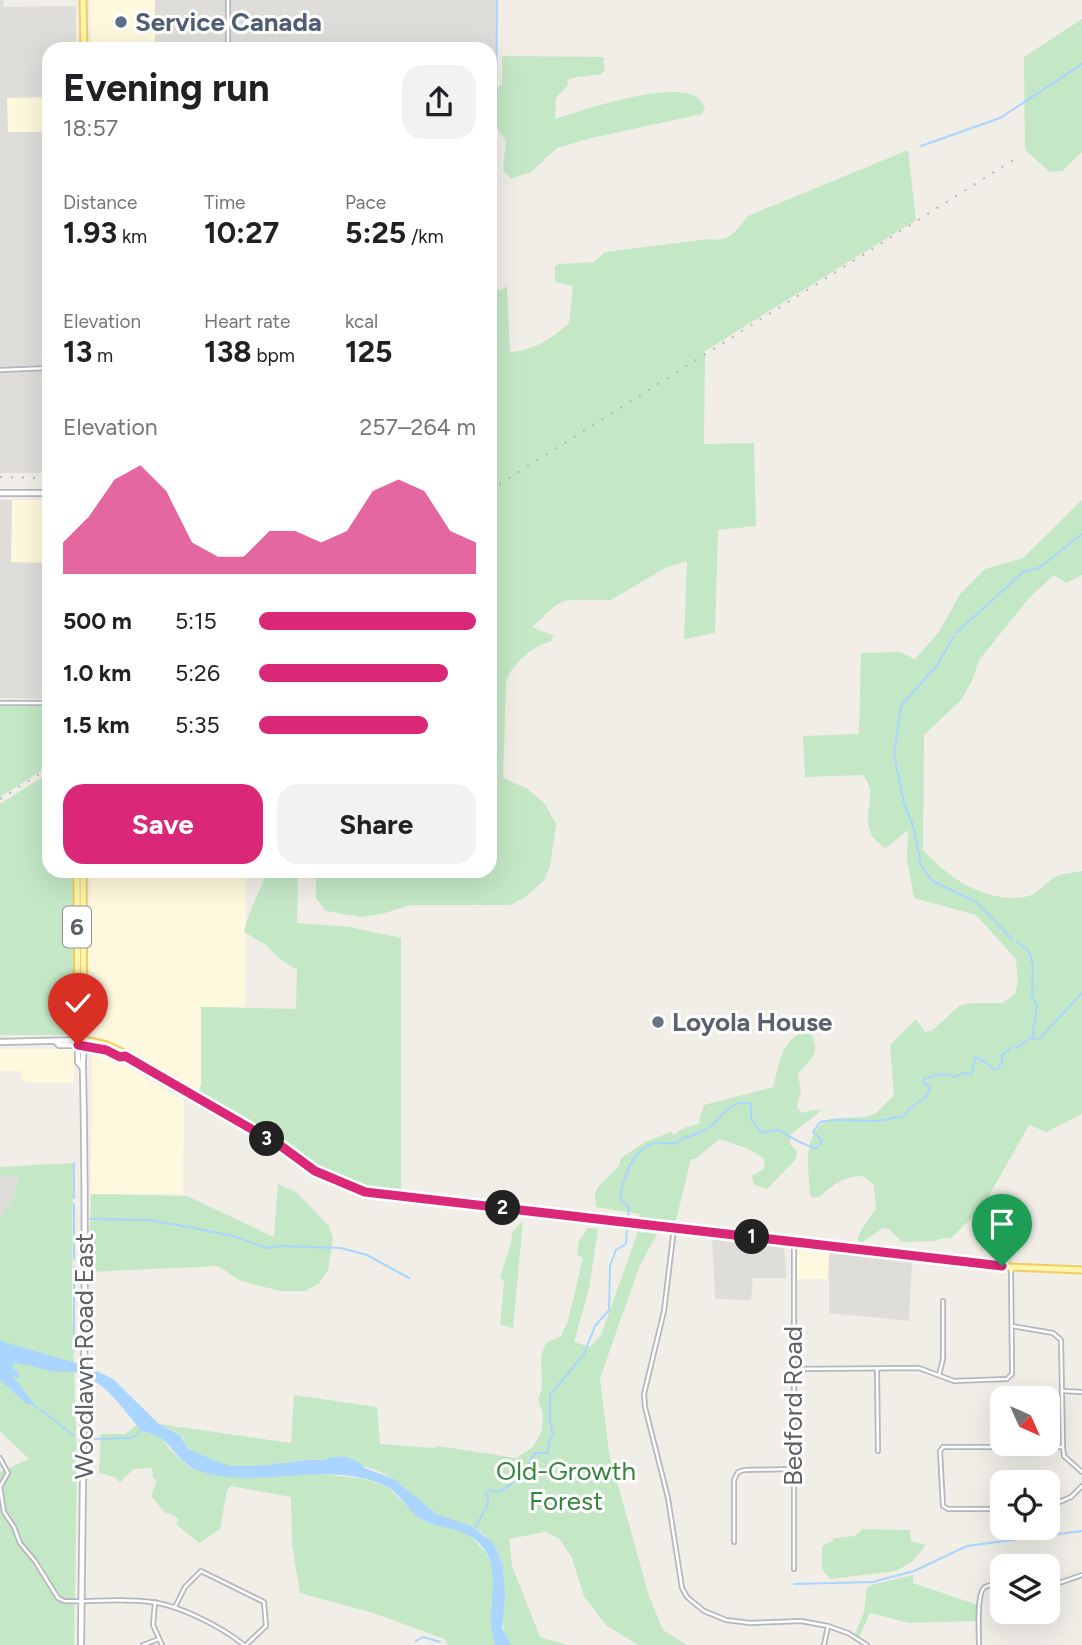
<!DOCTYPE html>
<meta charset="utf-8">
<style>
body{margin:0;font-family:Figtree,sans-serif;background:#f2f2f2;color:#202124;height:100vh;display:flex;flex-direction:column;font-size:26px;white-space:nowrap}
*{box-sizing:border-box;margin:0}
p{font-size:23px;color:#757577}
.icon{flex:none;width:38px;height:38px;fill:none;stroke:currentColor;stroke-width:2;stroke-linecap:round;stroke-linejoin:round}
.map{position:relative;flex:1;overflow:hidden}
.details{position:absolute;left:42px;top:42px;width:455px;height:836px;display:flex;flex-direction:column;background:#fff;border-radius:21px;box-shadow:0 7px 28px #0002}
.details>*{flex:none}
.needle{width:46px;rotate:135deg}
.controls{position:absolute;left:990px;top:1386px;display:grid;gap:14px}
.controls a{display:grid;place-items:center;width:70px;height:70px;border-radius:14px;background:#fff;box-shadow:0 7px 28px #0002;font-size:35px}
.pin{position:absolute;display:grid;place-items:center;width:60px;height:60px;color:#fff;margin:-72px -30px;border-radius:50% 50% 50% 0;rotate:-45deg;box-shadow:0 0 7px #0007}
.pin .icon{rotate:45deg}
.km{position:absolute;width:35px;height:35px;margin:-18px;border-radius:50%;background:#222;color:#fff;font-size:19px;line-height:35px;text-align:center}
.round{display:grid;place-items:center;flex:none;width:74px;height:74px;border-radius:21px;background:#f2f2f2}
.summary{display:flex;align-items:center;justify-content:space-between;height:119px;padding:0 21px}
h1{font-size:38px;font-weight:700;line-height:52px}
.figures{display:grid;grid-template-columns:repeat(3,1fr);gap:10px;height:119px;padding:7px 21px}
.figures div{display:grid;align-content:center}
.figures b{font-size:30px;font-weight:700}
.figures small{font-size:19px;font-weight:400}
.figures p{font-size:19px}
.chart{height:196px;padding:14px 21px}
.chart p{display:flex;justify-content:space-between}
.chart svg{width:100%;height:126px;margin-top:7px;fill:#db2777;opacity:.7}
.primary-button{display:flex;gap:14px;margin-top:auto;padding:14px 21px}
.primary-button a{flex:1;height:80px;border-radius:21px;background:#db2777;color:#fff;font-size:28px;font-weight:700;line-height:80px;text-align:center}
.primary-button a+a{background:#f2f2f2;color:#202124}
ul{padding:0 21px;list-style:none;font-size:23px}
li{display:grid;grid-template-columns:112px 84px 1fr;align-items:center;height:52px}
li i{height:18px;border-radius:9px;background:#db2777}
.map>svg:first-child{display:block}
.commercial{fill:#fef8de}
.industrial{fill:#dfddd9}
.green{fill:#c4e7c6}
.water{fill:#a9d5fe}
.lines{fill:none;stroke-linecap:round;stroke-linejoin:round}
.stream{stroke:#a9d5fe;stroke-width:2}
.river{stroke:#a9d5fe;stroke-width:6}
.street-casing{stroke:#b4b7bb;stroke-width:6}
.secondary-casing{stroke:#b5b9be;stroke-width:8}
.primary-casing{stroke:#f0ce60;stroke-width:9}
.street{stroke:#fff;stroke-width:2.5}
.secondary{stroke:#fff;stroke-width:4.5}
.primary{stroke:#fef5ae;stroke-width:5}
.rail{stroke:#b5b6b7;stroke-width:2;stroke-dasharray:2 9;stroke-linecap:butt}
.route-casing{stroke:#fff;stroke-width:14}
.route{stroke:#db2777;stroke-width:9}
.service-dot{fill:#5c6f8a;stroke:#fff;stroke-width:2.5}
.worship-dot{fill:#6b7280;stroke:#fff;stroke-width:2.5}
.labels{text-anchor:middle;stroke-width:6;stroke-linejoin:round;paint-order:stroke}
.shield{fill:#fff;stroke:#8e9195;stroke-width:2}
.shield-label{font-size:24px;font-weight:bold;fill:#5e6267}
.service-label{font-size:26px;font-weight:bold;fill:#4e5e75;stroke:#fff;text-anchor:start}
.worship-label{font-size:26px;font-weight:bold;fill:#5b616d;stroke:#fff;text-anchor:start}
.street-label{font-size:26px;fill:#5e6267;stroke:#fff}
.park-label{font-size:26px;fill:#36853e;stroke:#fff}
</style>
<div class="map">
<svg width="1082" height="1645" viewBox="0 0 1082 1645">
<rect width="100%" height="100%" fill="#f0eee7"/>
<g class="commercial">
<polygon points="90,0 155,0 155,49 91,49"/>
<polygon points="49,97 49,132 7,133 7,98"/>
<polygon points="12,500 49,500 49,563 11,563"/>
<polygon points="90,872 246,872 245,1007 201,1007 201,1085 198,1093 125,1048 91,1035 88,974"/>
<polygon points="0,1049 71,1049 74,1051 74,1083 22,1082 22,1071 0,1071"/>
<polygon points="95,1053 101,1053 122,1064 184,1100 183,1194 91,1194 92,1057"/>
<polygon points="797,1244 829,1247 827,1279 795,1279"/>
</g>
<g class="industrial">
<polygon points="0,0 3,0 4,7 76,6 76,49 49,49 49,97 7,98 8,132 49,132 49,473 0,473"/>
<polygon points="155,0 497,0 495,225 490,225 490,49 155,49"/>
<polygon points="0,500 12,500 11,562 49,563 49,699 0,698"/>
<polygon points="13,1175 18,1178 15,1196 0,1217 0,1176"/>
<polygon points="712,1238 784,1243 786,1278 753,1278 751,1300 715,1299"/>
<polygon points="829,1247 912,1262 909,1321 829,1313"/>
</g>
<g class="green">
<polygon points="1082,19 1082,152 1062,171 1050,172 1025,150 1024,57"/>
<path d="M502 56 603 57 605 70 602 74 572 78 567 81 568 85 556 98 555 119C583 110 675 78 699 99 701 101 703 105 705 108L702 114 591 138 557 148 531 172 511 179 503 170 506 142 490 116V94L502 84Z"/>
<path d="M908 150 916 220 705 351 704 444 754 443 756 526 718 530 715 633 684 639 687 561 665 568 611 600H568L556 605 532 627 554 636 551 641C533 646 513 663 506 681L503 778 526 788 545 804 556 824 550 866 544 880 524 898 510 905H410L382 914 360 917 326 911 316 898V872H490V288L502 290 507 286 510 352C535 350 551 339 569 323L573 286 555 282V266L559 264 594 262 605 252 709 239C729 243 736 231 748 216Z"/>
<path d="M1082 500V575L1066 583 1054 575 1029 598 979 660 972 681 961 700 924 735 923 850C949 879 989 905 1029 896 1039 893 1046 882 1055 877 1063 873 1074 873 1082 871V1114L1047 1132 1029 1125 982 1208 951 1238 938 1239 936 1241 902 1242 889 1229 883 1228 861 1243 857 1239 863 1227 876 1209 874 1185 863 1176C841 1177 836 1183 819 1197H812L810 1194C808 1167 800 1121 841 1118 851 1117 865 1119 874 1114 881 1109 888 1101 894 1095L890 1045 916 1019 925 1032 932 1031 959 1006 970 1003H1002L1010 998 1015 993 1018 983 1016 959 976 915 914 898 907 859 908 830 885 849C879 843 872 838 870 831 863 809 879 796 863 775L805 777 803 736 859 734 861 653 900 652 915 659 939 632 960 594 985 569 1023 558Z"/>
<polygon points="0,705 49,706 49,766 0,797"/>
<polygon points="49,773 49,872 74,872 73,1029 68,1035 0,1035 0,804"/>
<path d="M267 872H298L297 923 350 927 401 938V1190C344 1189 301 1155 255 1125 236 1114 217 1104 198 1093L201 1085V1007L296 1009 297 970 280 959 266 945 244 932C248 911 260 892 267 872Z"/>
<path d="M809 1030C822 1052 813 1056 798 1074L801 1091 797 1107 802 1113 812 1110H822L790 1135V1144L797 1151 796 1159 767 1189 754 1185 752 1176 765 1168 764 1158 746 1148 720 1139 695 1159H691L676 1220 658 1221 639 1218 640 1214 596 1207 595 1194 598 1187 619 1166 621 1158 645 1142 671 1132 674 1135 681 1129 683 1130 686 1127 700 1124 699 1121 704 1105 773 1087C780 1063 781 1037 809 1030Z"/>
<polygon points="73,1163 72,1300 77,1467 74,1645 0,1645 0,1472 29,1459 0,1431 0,1217 15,1196 18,1178 13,1175 0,1176 0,1167"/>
<polygon points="278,1184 296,1192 329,1226 333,1238 328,1271 319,1283 306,1291 280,1291 241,1281 218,1266 89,1272 91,1194 187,1196 274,1237"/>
<polygon points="523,1220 513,1328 500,1325 504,1282 500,1277 511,1244 512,1233"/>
<path d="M588 1228 598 1229 589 1289 574 1342 590 1347 601 1335 638 1232 657 1234 640 1265 600 1378 609 1453 649 1596 663 1630 687 1645H638L606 1625 584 1596 572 1558 559 1538 545 1532 509 1539 512 1566 540 1637 567 1645H511C489 1619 521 1572 489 1540 471 1520 452 1524 433 1512 420 1505 412 1493 400 1484 373 1463 337 1459 304 1460 280 1461 255 1471 230 1466 218 1463 201 1457 190 1450 186 1447 185 1442 182 1437 177 1431 166 1428 159 1424L291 1443 294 1395 377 1407 380 1444 433 1448 438 1446 516 1458 533 1447 542 1431 543 1413 538 1400 542 1388 541 1356 546 1343 561 1336 568 1321 583 1258 577 1255 579 1241Z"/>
<polygon points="137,1425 142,1431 161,1437 169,1449 189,1467 203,1472 258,1478 283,1474 323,1474 364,1479 387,1487 423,1521 468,1533 486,1553 493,1568 494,1599 491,1625 495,1645 448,1645 445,1639 373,1613 300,1593 292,1544 291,1497 231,1486 227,1490 220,1529 199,1543 176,1524 179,1519 169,1513 166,1514 151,1496 157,1480 153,1478 152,1468 133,1469 120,1482 115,1477 99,1473 101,1434 125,1434"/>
<polygon points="862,1529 910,1530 911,1541 926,1545 912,1562 896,1571 830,1579 822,1569 822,1546 833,1541 833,1538 855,1536"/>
<polygon points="913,1575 913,1583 978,1605 978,1621 909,1623 870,1613 859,1637 855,1634 864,1612 867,1588 871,1585"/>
</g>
<path class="water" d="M0 1341 86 1366 113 1379 159 1424 180 1435 188 1449 213 1460 231 1466H257L305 1460H343L394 1479 436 1514 471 1526 492 1542 498 1552 503 1566 505 1597 502 1628 511 1645H495C494 1638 491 1631 491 1624 490 1601 498 1578 488 1556 474 1527 450 1532 425 1521 410 1515 401 1494 386 1486 380 1483 372 1481 366 1479 312 1465 255 1488 202 1472 182 1466 176 1451 162 1439 157 1435 148 1433 142 1431 123 1410 105 1379 73 1372 66 1371 58 1372 51 1371 39 1369 26 1363 14 1363L12 1368 18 1372 20 1379 12 1375 31 1400 32 1404H27L0 1380Z"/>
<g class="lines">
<g class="stream">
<polyline points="921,146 1000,118 1082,64"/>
<polyline points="490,226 495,226 497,0"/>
<polyline points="956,633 1023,572 1039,568 1082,534"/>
<polyline points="954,636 938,664 901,706 894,754 904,804 913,825 921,865 932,881 976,902 1012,939"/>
<polyline points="1017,942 1029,951 1033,966 1032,995 1037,1007 1032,1038 1028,1039"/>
<polyline points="1032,1039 1040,1038 1082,993"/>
<polyline points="1015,1047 1017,1048 1027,1040"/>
<polyline points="74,1198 74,1163"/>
<polyline points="74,1204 74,1259"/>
<path d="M628 1217 629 1207 620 1199C622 1180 633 1148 655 1143 661 1142 671 1144 678 1143L682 1138C691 1137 706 1131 713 1124 725 1114 732 1098 751 1104V1119L762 1133 779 1130C789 1136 806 1147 817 1148L822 1141 813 1132 820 1122 833 1120 878 1121 904 1116 910 1108 927 1096 930 1087 924 1084 923 1079 941 1074 956 1077 963 1073 972 1074 975 1057 987 1063 993 1069H998L1002 1061V1055L1010 1048"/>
<polyline points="90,1219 147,1220 194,1228 237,1237 266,1248 280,1246 341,1248 367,1255 409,1278"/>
<polyline points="74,1351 74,1267"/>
<polyline points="30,1402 38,1408"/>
<polyline points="41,1410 73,1435"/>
<polyline points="94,1439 131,1438 142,1431"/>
<path d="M475 1528 488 1504V1497L485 1493 489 1490 498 1492C502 1490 509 1487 512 1483 518 1476 517 1470 527 1466L535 1453H548L549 1440 553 1435 550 1420V1395L584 1354 595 1326 609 1310 610 1266 616 1250 626 1244 627 1227"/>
<polyline points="794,1584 873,1582 914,1571 967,1546 1082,1531"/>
<polyline points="416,1641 423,1637 440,1642"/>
</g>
<path class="river" d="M325 1463C338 1457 350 1459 361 1468"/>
<g class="street-casing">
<g id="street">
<polyline points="228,0 228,49"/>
<polyline points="0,370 49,368"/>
<polyline points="0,703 49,703"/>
<polyline points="674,1228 664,1311 644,1394 645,1407 668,1498 682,1588 687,1597 704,1611 726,1620 750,1623 801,1621 828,1626 848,1633 867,1645"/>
<polyline points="1012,1326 1053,1333 1061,1340 1063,1447 1064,1456 1082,1472"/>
<polyline points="792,1369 919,1368 954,1381 1007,1379 1012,1374 1012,1366 1011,1269"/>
<polyline points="877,1369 878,1451"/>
<polyline points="939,1375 943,1359 943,1301"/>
<polyline points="1062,1391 1082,1392"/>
<path d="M0 1458 8 1473 0 1487 4 1512 14 1527 20 1543 35 1561 58 1598 64 1601C92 1602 123 1598 151 1602 179 1605 222 1627 244 1645"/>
<polyline points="1048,1507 1071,1497 1082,1486"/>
<polyline points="1003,1509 948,1509 943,1506 940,1451 943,1447 1063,1447"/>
<polyline points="734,1542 734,1480 738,1472 744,1470 793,1469"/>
<polyline points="794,1569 794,1244"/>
<polyline points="1048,1583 1062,1582 1082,1575"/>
<polyline points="155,1602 153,1625 162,1645"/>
<polyline points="175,1607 185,1587 201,1571 264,1602 266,1626 246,1645"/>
<polyline points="143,1645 159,1639"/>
<polyline points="824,1645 828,1626"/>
<path d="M979 1645C979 1634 976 1592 985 1587 989 1585 998 1584 1003 1584"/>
</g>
</g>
<g class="secondary-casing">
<g id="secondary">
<polyline points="0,493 49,493"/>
<polyline points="55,1041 59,1045 78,1045 78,1062 82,1067"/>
<path d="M0 1042 84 1040C84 1051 82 1061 83 1072 87 1263 83 1454 81 1645"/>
</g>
</g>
<g class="primary-casing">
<g id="primary">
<polyline points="83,0 84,49"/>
<polyline points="77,872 78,1045 95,1047 120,1057 125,1056"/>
<path d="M83 872 84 1040 107 1045 122 1052 281 1146C307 1166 334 1186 367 1193 379 1195 392 1196 405 1198L1010 1267 1082 1270"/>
</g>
</g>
<use href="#street" class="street"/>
<use href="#secondary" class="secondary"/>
<use href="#primary" class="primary"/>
<g class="rail">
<polyline points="0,477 49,478"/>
<polyline points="490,490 1018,157"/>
<polyline points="0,799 49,768"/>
</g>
</g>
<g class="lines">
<g class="route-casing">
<polyline id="route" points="78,1045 106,1050 120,1057 125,1056 281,1146 315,1171 365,1192 1002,1266"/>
</g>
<use href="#route" class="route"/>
</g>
<circle class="service-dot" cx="121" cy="22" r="7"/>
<circle class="worship-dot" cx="658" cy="1022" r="7"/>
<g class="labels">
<rect class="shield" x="63" y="906.5" width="28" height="41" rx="5"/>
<g class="shield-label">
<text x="77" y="935">6</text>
</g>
<g class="service-label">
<text x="135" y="31">Service Canada</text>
</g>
<g class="worship-label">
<text x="672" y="1031">Loyola House</text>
</g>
<g class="street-label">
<text transform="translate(84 1356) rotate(-90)" y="9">Woodlawn Road East</text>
<text transform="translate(793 1406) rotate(-90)" y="9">Bedford Road</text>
</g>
<g class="park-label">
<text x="566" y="1480">Old-Growth<tspan x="566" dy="30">Forest</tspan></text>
</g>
</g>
</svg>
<div class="controls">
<a><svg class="needle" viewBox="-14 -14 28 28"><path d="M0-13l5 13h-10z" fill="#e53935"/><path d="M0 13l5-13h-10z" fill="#757577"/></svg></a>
<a><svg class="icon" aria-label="locate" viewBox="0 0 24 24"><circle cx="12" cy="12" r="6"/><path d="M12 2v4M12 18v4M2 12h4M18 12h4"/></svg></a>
<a><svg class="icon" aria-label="layers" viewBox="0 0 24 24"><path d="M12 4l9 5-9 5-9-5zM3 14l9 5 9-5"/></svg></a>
</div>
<div class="pin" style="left:1002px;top:1266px;background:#1e9e55"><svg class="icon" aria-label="arrive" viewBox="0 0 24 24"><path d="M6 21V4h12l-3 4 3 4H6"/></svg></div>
<div class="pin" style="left:78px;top:1045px;background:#d93025"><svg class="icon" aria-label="check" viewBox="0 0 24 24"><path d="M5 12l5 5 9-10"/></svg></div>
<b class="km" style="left:752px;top:1237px">1</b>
<b class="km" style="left:503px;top:1208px">2</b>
<b class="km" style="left:267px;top:1139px">3</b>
<section class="details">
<div class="summary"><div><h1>Evening run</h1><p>18:57</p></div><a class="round"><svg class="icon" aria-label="share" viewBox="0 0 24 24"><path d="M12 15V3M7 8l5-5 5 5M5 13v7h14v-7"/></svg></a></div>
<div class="figures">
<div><p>Distance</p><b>1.93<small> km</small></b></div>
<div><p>Time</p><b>10:27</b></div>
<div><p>Pace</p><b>5:25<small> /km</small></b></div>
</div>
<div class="figures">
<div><p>Elevation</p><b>13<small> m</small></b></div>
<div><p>Heart rate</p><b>138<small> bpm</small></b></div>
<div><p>kcal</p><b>125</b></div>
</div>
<div class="chart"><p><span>Elevation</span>257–264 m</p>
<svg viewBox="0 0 160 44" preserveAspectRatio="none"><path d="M0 44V33L10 24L20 11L30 6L40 15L50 33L60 38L70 38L80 29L90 29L100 33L110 29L120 15L130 11L140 15L150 29L160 33V44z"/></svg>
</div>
<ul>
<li><b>500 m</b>5:15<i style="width:100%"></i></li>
<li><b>1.0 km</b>5:26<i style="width:87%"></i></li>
<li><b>1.5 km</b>5:35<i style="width:78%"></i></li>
</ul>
<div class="primary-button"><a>Save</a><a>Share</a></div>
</section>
</div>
